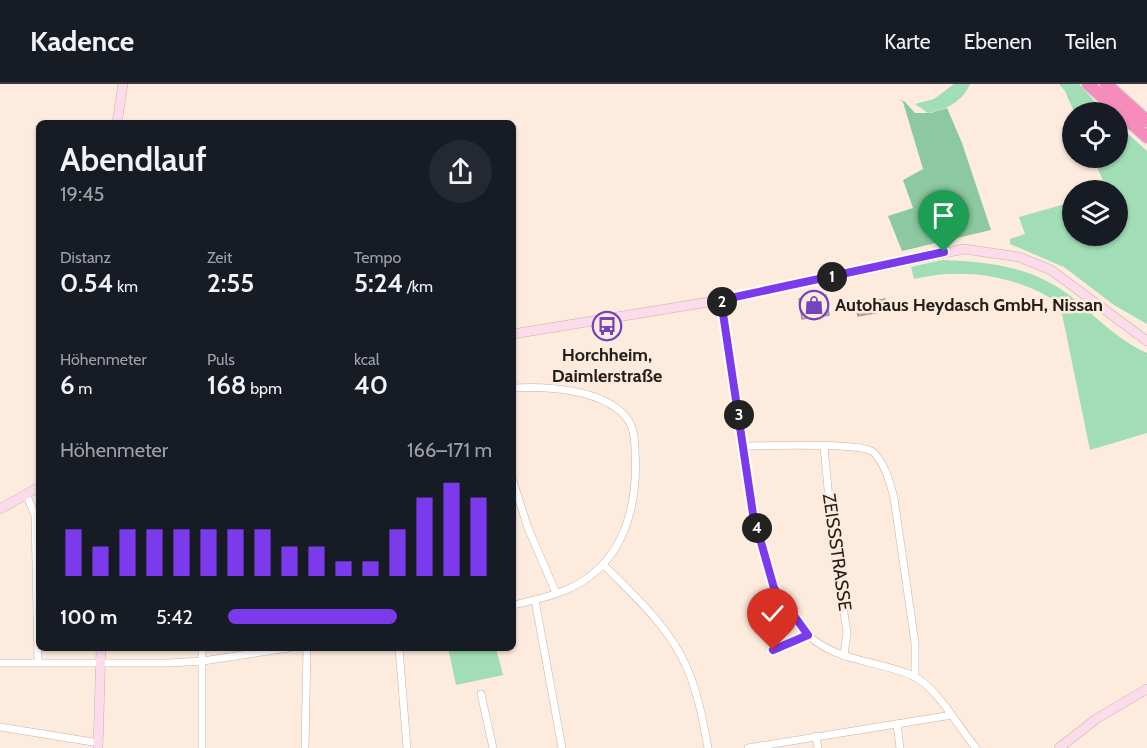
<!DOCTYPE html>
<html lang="de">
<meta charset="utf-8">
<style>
body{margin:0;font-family:Cabin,sans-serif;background:#242831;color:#f1f3f6;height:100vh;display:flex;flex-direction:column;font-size:22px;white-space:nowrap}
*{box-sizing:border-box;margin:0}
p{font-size:20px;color:#9ea1a6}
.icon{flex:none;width:33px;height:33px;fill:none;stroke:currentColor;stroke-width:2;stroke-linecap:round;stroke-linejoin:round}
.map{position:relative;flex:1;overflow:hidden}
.panel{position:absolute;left:36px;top:36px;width:480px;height:531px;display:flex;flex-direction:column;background:#171b24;border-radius:9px;box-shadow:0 2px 4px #0004}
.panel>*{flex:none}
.tools{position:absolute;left:1062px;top:18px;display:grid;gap:12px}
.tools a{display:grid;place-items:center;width:66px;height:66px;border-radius:50%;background:#171b24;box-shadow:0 2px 4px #0004;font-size:30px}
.pin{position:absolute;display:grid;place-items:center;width:51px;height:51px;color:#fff;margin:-62px -26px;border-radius:50% 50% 50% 0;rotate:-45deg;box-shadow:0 0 6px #0007}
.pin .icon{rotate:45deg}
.km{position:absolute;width:30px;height:30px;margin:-15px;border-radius:50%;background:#222;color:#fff;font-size:16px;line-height:30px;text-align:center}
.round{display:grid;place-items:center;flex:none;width:63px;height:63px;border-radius:32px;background:#242831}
.summary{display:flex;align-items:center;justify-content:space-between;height:102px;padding:0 24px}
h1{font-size:33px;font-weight:600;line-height:45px}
.figures{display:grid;grid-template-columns:repeat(3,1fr);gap:9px;height:102px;padding:6px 24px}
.figures div{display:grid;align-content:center}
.figures b{font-size:26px;font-weight:600}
.figures small{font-size:16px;font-weight:400}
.figures p{font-size:16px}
.chart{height:168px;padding:12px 24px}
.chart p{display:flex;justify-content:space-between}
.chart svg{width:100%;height:108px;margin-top:6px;stroke:#7c3aed;stroke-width:6}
ul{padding:0 24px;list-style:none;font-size:20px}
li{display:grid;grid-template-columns:96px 72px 1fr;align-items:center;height:45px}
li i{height:15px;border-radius:8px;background:#7c3aed}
header{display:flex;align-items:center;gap:36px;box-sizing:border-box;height:84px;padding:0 30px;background:#171b24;border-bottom:2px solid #363941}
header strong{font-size:28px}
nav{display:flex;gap:33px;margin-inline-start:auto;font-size:21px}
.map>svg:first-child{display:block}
.green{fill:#a1ddb5}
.forest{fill:#8cc8a0}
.building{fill:#ccb6b2;stroke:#ab9692;stroke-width:1.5}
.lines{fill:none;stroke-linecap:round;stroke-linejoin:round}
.street-casing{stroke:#c4b4a7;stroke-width:8}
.secondary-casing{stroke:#c4b4a7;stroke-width:10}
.highway-casing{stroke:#d3d2d1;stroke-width:14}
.street{stroke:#fff;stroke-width:7}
.secondary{stroke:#fcdceb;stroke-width:9}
.highway{stroke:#f58cbc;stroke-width:12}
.route-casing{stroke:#fff;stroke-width:12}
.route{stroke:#7c3aed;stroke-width:8}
.labels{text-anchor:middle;stroke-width:5;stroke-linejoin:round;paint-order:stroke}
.poi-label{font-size:18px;font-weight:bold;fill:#251f1a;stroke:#fdebde;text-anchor:start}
.street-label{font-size:18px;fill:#251f1a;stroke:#fdebde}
</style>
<header>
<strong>Kadence</strong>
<nav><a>Karte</a><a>Ebenen</a><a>Teilen</a></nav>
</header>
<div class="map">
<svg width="1147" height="664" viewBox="0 0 1147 664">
<rect width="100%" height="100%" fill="#fdebde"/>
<g class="green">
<path d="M954 0H970C963 17 946 26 928 29L915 20 934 15Z"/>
<polygon points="1059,0 1079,0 1104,28 1074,28 1065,7"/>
<polygon points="1118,41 1147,67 1147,240 1114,221 1064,183 1010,160 1010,155 1025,150 1019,133 1072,118 1072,152 1118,152 1118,106 1107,106 1093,74 1118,74"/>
<path d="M942 176C988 178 1031 182 1069 211 1095 231 1117 256 1147 269V349L1090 366 1060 220C1017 191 964 183 914 195L911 183Z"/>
<polygon points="448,564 496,564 503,591 456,601"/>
</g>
<polygon class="forest" points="899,15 905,18 915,29 931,29 947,24 962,59 991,146 902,167 888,132 913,124 903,96 923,85 903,18"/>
<g class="building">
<polygon points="826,211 829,231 802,235 799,215"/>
<polygon points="885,215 887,227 858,232 856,220"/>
</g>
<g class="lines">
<g class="street-casing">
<g id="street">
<path d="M721 216C729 264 737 312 744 360 753 425 758 503 808 551 838 579 879 576 913 592 937 603 959 644 976 664"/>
<path d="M513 304C547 302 602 305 626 333 634 342 635 356 635 367 638 412 628 464 590 492 569 509 539 515 513 521"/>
<path d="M744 362C766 362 860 358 873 368 885 379 890 399 894 414L915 559V593"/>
<polyline points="824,363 834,467 847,548 844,572"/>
<polyline points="513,397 528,444 556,509"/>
<polyline points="26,410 35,431 38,578"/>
<path d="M603 480C634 512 669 542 687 584 698 609 703 637 708 664"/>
<polyline points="535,516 562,664"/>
<polyline points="399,564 407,664"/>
<polyline points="773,566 808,551"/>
<polyline points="0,579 170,579 203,577 288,564"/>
<polyline points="481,610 493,664"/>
<polyline points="897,640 900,664"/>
<polyline points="0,643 99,659"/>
<polyline points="816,652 818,664"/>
<polyline points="202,664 202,564"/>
<polyline points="305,664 307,564"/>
<polyline points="748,664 952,631"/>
</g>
</g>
<g class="secondary-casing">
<g id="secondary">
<polyline points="117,39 123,0"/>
<polyline points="513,250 721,216 964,165 1019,173 1051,186 1147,257"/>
<polyline points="0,425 39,403"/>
<polyline points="98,664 101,564"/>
<polyline points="1059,664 1096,635 1147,605"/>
</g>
</g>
<g class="highway-casing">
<g id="highway">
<polyline points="1088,0 1147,53"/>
<polyline points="1106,0 1147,37"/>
</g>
</g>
<use href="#street" class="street"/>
<use href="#secondary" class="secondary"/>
<use href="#highway" class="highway"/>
</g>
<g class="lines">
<g class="route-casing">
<polyline id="route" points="773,566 808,551 774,504 753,430 721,216 944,168"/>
</g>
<use href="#route" class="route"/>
</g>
<defs>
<g id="shop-ring" transform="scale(1.5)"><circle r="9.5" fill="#fdebde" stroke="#7543bb" stroke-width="1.5"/><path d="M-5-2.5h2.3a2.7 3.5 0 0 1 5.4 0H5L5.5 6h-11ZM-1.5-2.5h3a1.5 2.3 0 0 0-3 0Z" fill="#7543bb"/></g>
<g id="bus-ring" transform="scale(1.5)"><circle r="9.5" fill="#fdebde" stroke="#7543bb" stroke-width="1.5"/><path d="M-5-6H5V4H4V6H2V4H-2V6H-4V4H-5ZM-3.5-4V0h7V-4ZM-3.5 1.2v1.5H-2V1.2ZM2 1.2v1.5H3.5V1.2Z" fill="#7543bb"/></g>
</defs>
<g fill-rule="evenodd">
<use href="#shop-ring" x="814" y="221"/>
<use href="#bus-ring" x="607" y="242"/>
</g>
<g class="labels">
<g class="poi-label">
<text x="835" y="227">Autohaus Heydasch GmbH, Nissan</text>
<text x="607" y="277" text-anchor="middle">Horchheim,<tspan x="607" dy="21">Daimlerstraße</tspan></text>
</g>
<g class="street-label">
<text transform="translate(837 468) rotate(82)" y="6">ZEISSSTRASSE</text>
</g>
</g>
</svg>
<div class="tools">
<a><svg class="icon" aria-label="locate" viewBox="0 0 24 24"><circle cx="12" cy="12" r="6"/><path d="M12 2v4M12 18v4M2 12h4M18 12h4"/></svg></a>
<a><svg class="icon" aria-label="layers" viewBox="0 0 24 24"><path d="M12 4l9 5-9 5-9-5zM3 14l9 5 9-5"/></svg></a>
</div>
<div class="pin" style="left:944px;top:168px;background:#1e9e55"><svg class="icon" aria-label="arrive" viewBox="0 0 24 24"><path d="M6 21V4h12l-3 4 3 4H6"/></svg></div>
<div class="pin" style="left:773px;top:566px;background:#d93025"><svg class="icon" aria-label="check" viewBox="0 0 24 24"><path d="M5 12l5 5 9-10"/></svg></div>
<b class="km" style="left:832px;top:193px">1</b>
<b class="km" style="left:722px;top:218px">2</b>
<b class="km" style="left:739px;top:331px">3</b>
<b class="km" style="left:757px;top:444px">4</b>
<section class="panel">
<div class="summary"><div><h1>Abendlauf</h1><p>19:45</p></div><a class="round"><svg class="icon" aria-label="share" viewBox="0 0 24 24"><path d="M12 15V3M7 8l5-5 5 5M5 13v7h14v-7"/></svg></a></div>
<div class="figures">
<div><p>Distanz</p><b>0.54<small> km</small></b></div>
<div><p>Zeit</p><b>2:55</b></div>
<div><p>Tempo</p><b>5:24<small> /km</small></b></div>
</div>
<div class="figures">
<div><p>Höhenmeter</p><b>6<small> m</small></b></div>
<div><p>Puls</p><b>168<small> bpm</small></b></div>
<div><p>kcal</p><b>40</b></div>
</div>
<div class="chart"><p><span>Höhenmeter</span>166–171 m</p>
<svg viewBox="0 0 160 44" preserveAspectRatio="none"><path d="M5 44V25M15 44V32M25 44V25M35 44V25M45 44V25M55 44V25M65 44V25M75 44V25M85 44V32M95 44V32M105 44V38M115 44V38M125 44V25M135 44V12M145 44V6M155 44V12"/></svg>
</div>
<ul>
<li><b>100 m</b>5:42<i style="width:64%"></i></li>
</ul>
</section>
</div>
